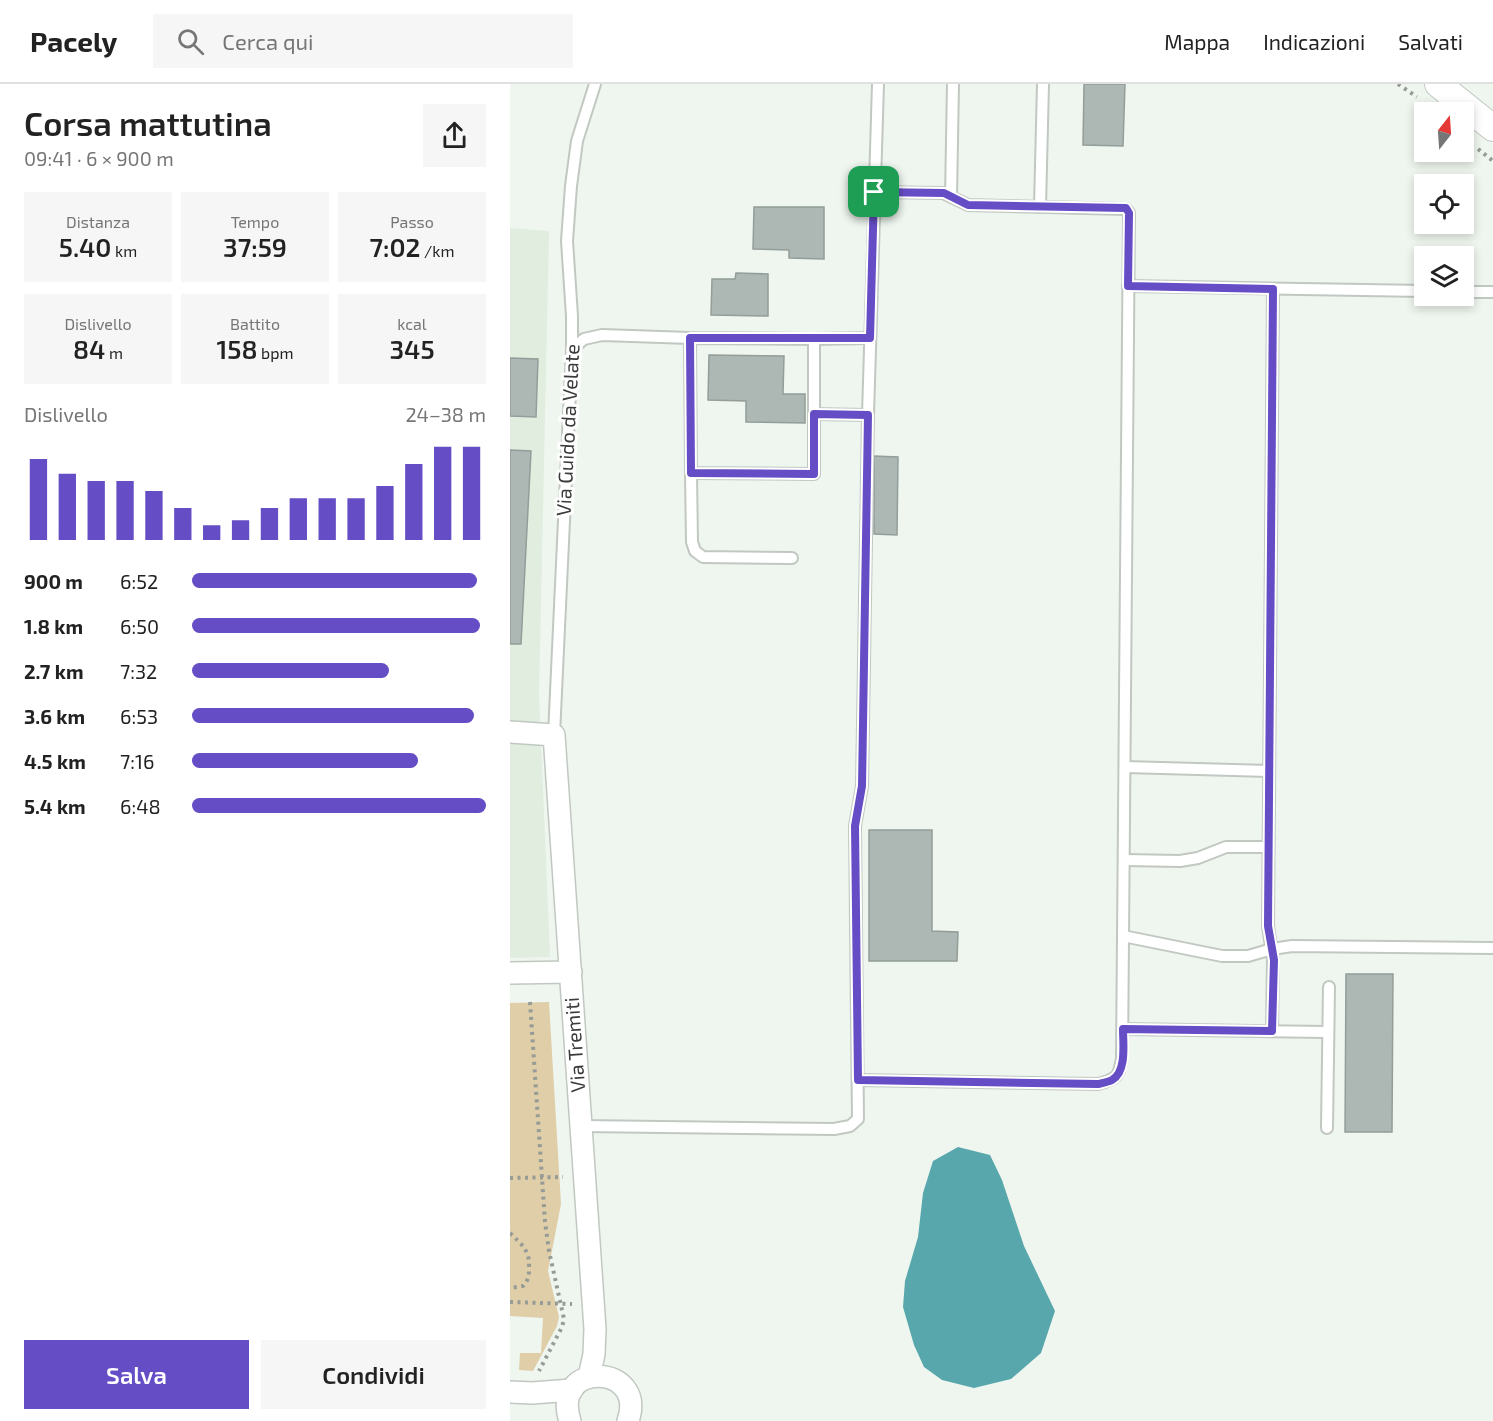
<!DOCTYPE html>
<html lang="it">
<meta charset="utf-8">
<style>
body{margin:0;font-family:"Exo 2",sans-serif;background:#f6f6f6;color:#222;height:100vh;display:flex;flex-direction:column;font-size:22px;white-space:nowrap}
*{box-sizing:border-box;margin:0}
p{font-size:20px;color:#767676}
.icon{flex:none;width:33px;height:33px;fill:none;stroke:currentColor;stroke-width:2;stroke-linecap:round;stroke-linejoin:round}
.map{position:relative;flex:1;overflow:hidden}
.details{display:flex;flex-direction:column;background:#fff;width:510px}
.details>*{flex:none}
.needle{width:39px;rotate:17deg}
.controls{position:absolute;left:904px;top:18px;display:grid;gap:12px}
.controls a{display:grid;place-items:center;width:60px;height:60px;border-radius:0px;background:#fff;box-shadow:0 3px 9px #0003;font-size:30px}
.pin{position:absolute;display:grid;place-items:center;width:51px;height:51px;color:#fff;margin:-26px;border-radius:12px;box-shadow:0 3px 9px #0006}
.round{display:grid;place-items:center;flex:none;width:63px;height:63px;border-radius:0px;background:#f6f6f6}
.summary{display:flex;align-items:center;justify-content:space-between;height:102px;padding:0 24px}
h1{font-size:33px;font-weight:600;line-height:45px}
.metrics{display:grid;grid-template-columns:repeat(3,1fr);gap:9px;height:102px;padding:6px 24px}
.metrics div{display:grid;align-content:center;border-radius:0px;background:#f6f6f6;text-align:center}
.metrics b{font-size:26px;font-weight:600}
.metrics small{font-size:16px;font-weight:400}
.metrics p{font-size:16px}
.chart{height:168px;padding:12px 24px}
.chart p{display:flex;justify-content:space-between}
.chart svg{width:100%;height:108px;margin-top:6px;stroke:#654dc6;stroke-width:6}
.primary-button{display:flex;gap:12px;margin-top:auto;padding:12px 24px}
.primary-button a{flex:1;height:69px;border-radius:0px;background:#654dc6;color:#fff;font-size:24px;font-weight:600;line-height:69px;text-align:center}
.primary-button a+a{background:#f6f6f6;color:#222}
ul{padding:0 24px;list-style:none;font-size:20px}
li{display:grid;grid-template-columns:96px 72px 1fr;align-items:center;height:45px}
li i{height:15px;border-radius:8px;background:#654dc6}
header{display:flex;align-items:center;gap:36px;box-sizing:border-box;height:84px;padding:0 30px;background:#fff;border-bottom:2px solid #e0e0e0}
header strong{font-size:28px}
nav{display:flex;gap:33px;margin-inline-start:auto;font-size:21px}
.search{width:420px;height:54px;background:#f6f6f6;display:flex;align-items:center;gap:15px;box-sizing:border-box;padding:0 21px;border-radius:0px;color:#767676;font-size:22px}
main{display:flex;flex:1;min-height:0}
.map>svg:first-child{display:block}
.built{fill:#e0eddf}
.green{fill:#dfcea8}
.water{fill:#58a7ac}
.building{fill:#adb7b3;stroke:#939d99;stroke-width:1.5}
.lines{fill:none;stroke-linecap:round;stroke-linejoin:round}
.service-casing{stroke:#c1c8c1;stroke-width:14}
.minor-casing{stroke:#c1c8c1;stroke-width:24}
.tertiary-casing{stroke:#c1c8c1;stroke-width:28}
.path{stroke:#969b96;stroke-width:4;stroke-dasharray:3 4.5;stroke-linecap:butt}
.service{stroke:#fff;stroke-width:10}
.minor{stroke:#fff;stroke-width:21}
.tertiary{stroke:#fff;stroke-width:26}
.route-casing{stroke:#fff;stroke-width:12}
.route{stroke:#654dc6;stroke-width:8}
.labels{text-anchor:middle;stroke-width:6;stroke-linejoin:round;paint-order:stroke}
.street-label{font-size:20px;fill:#393c39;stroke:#fff}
</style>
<header>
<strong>Pacely</strong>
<div class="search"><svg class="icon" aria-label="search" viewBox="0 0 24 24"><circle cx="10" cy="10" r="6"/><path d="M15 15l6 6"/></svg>Cerca qui</div>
<nav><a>Mappa</a><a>Indicazioni</a><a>Salvati</a></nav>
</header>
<main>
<section class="details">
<div class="summary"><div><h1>Corsa mattutina</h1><p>09:41 · 6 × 900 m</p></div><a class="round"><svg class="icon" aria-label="share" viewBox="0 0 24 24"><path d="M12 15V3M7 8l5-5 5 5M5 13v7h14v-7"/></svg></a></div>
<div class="metrics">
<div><p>Distanza</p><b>5.40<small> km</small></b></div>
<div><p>Tempo</p><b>37:59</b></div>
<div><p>Passo</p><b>7:02<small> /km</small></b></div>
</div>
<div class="metrics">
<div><p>Dislivello</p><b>84<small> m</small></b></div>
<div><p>Battito</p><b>158<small> bpm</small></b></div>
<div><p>kcal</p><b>345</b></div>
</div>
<div class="chart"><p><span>Dislivello</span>24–38 m</p>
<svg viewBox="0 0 160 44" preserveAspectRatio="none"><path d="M5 44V11M15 44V17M25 44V20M35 44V20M45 44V24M55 44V31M65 44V38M75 44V36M85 44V31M95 44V27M105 44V27M115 44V27M125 44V22M135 44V13M145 44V6M155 44V6"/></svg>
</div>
<ul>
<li><b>900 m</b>6:52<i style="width:97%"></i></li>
<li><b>1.8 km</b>6:50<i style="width:98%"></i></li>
<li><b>2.7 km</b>7:32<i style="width:67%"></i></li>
<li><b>3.6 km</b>6:53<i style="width:96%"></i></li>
<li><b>4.5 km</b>7:16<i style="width:77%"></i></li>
<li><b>5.4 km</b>6:48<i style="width:100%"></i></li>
</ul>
<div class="primary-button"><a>Salva</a><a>Condividi</a></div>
</section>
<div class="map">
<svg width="983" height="1337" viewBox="0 0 983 1337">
<rect width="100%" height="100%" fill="#eff6ef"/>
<polygon class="built" points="0,144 39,147 29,611 40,873 0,874"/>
<polygon class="green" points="39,918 51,1120 38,1187 49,1233 47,1242 23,1287 9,1286 10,1269 31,1269 33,1234 0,1232 0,919"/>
<polygon class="water" points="448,1063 480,1071 492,1096 514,1162 545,1227 531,1269 501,1295 464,1304 432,1296 414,1283 404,1261 393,1223 395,1197 408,1153 413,1109 423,1077"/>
<g class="building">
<polygon points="574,0 615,0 613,62 573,61"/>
<polygon points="244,123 314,123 314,175 279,174 279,166 243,165"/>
<polygon points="226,189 258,190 258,232 201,231 202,195 225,195"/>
<polygon points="199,271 274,272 273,310 295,310 295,339 236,338 236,317 198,316"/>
<polygon points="0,274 28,275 26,333 0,332"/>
<polygon points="0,366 21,367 11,560 0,560"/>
<polygon points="364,372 388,373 387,451 364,450"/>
<polygon points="359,746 422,746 422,847 448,848 447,877 359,877"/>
<polygon points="836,890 883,890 882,1048 835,1048"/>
</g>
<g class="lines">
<g class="service-casing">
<g id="service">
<polyline points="441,113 443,0"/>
<polyline points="530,123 533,0"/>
<polyline points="618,202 915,207"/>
<polyline points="954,208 983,208"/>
<polyline points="304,255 360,254"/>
<polyline points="62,265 74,255 92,251 180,254 304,255 304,390 181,389 180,254"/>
<polyline points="304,330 358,331"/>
<polyline points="181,389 182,458 185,467 193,473 282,474"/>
<polyline points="44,651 62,265 62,232 57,157 61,102 67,57 85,0"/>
<polyline points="615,683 759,687"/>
<polyline points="614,776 670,777 688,774 716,763 758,763"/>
<polyline points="613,852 712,872 738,872 762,865 782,862 983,864"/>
<polyline points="613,945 818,948"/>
<polyline points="762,947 763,876 758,842 763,205"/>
<path d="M348 996 588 1000C607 995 609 993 612 974L619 129 616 125 458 121 433 109 364 108"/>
<polyline points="71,1042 324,1045 340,1042 348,1035 345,742 352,702 358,331 368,0"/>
<polyline points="817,1044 819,903"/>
</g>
</g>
<g class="minor-casing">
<g id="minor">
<polyline points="0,648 44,651 85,1245 84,1270 79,1293"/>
<polyline points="0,889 61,888"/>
<polyline points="0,1308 22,1309 62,1306"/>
<path d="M60 1337C40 1276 138 1279 118 1337"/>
</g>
</g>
<g class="tertiary-casing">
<polyline id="tertiary" points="928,0 983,44"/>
</g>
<g class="path">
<polyline points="888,0 907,13"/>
<polyline points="968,65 983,77"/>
<polyline points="20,918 35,1138 39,1167 54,1235 52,1243 29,1287"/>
<polyline points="0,1094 53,1093"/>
<path d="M0 1149C11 1160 20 1166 19 1183 19 1192 19 1195 13 1202L0 1204"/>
<polyline points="0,1218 62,1220"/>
</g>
<use href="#service" class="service"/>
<use href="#minor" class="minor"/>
<use href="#tertiary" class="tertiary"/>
</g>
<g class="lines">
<g class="route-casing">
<path id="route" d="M364 108 434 109 458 121 616 124 619 129 618 202 763 205 758 842 764 876 762 947 613 945C613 959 617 988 602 996 598 998 592 999 588 1000L348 996 345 742 352 702 358 331 304 330V390L181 389 180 254H360Z"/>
</g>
<use href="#route" class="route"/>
</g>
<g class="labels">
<g class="street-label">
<text transform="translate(58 346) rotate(-87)" y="7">Via Guido da Velate</text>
<text transform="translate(65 961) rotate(-94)" y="7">Via Tremiti</text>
</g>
</g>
</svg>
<div class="controls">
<a><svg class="needle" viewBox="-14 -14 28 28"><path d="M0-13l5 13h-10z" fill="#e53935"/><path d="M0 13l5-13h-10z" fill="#767676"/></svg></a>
<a><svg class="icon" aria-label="locate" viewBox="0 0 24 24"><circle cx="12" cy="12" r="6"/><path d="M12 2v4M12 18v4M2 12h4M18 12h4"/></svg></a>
<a><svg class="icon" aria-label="layers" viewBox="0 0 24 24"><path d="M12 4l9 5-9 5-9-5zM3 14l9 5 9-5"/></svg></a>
</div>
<div class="pin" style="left:364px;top:108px;background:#1e9e55"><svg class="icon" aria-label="arrive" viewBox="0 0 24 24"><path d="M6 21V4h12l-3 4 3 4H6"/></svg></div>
</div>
</main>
